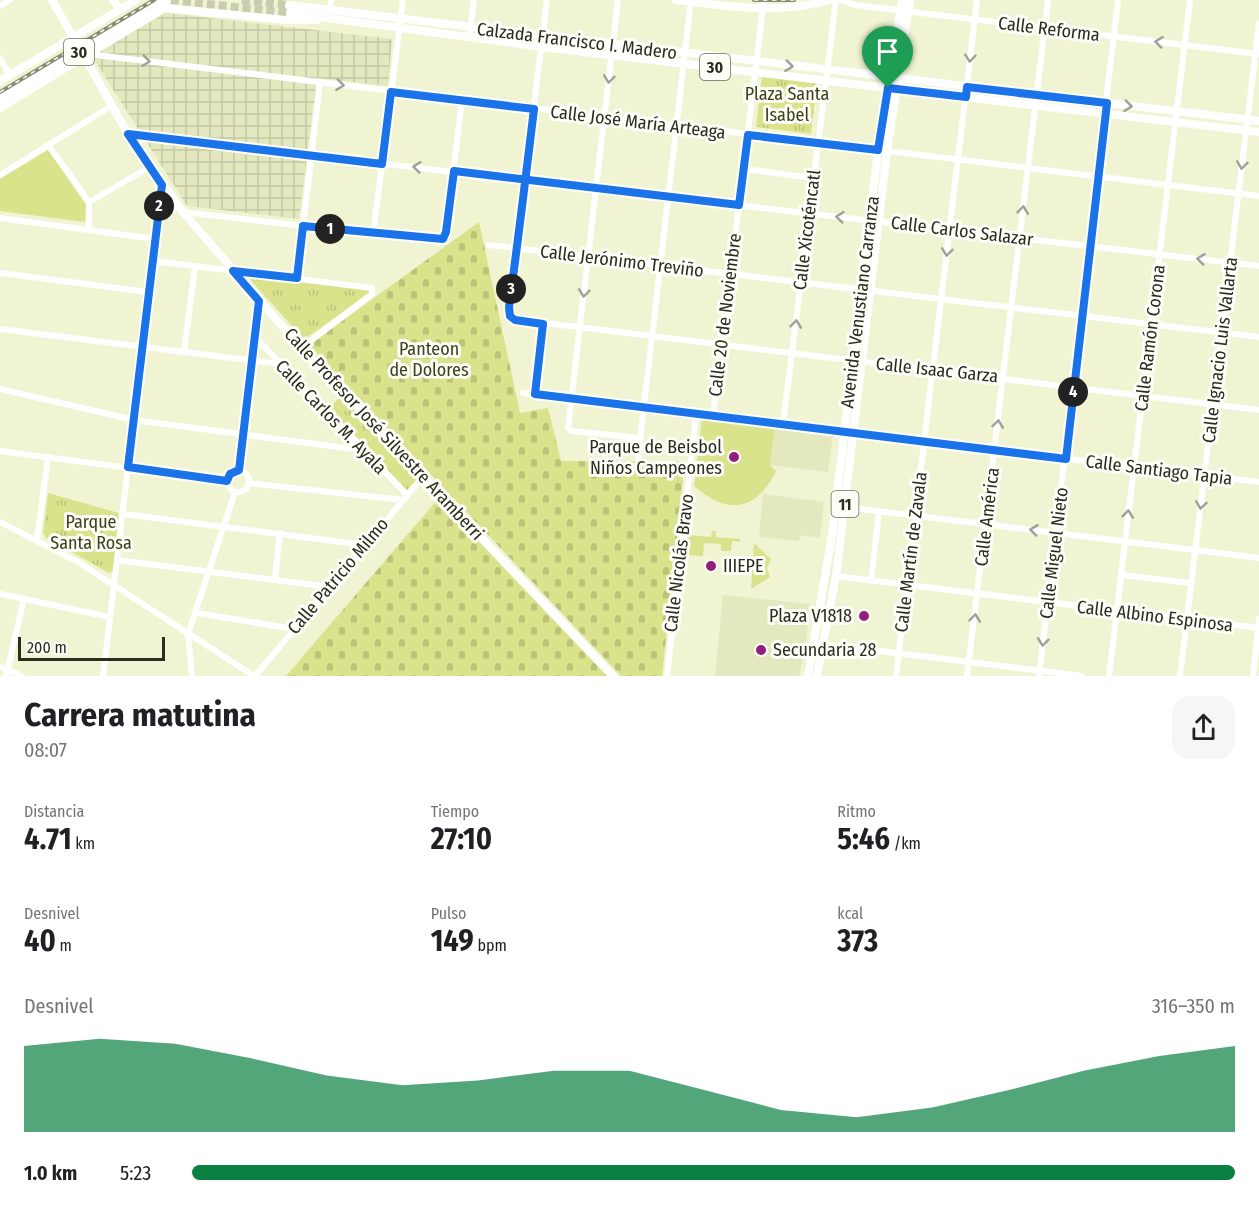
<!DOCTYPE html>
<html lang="es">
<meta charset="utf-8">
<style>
body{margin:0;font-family:"Fira Sans Condensed",sans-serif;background:#f6f6f6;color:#202124;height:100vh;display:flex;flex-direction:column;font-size:22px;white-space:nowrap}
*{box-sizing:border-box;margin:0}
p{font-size:20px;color:#757577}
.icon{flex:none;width:33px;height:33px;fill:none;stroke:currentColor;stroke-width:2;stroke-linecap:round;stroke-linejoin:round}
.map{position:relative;height:676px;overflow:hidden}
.drawer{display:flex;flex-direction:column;background:#fff;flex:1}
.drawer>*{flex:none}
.scale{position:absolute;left:18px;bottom:15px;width:147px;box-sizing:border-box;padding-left:6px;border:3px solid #2b2c20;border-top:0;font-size:16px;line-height:21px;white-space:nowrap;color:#2b2c20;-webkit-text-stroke:4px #fefef8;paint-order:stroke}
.pin{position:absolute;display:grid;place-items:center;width:51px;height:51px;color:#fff;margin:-62px -26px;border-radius:50% 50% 50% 0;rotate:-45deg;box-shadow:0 0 6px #0007}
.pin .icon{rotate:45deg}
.km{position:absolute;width:30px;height:30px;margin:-15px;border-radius:50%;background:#222;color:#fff;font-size:16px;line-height:30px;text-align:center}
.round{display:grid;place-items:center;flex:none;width:63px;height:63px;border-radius:18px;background:#f6f6f6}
.summary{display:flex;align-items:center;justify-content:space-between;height:102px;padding:0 24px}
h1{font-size:33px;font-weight:700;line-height:45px}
.figures{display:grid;grid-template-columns:repeat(3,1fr);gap:9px;height:102px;padding:6px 24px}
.figures div{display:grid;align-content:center}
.figures b{font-size:30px;font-weight:700}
.figures small{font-size:16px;font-weight:400}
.figures p{font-size:16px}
.chart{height:168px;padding:12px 24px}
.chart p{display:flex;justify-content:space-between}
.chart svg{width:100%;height:108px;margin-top:6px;fill:#0b8043;opacity:.7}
ul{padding:0 24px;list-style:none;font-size:20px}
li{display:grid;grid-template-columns:96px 72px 1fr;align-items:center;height:45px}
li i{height:15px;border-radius:8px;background:#0b8043}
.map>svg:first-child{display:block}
.built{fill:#e4e8bf}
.industrial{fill:url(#industrial-grid)}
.grass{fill:#dbe28c}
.cemetery{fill:url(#cemetery-stones)}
.park{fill:url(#park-tufts)}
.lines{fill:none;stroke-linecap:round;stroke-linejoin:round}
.major-tunnel{stroke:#c9ccaf;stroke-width:8;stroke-dasharray:8 4;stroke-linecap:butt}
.minor{stroke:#fff;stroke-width:6}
.major{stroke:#fff;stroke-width:8}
.rail-casing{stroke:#898b75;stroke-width:4}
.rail{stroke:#fefef8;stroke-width:1.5;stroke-dasharray:4.5;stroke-linecap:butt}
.oneway{stroke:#a0a09b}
.route-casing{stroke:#fff;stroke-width:12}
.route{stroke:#1a73e8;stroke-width:8}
.poi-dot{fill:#931e7c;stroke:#fefef8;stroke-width:2}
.labels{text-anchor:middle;stroke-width:6;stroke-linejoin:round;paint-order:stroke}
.shield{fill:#fefef8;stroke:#6a6b61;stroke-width:1.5}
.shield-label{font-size:16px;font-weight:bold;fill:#2b2c20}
.street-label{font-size:18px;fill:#2b2c20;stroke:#fefef8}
.park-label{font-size:18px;fill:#3d401a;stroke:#fefef8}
.poi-label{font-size:18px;fill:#2b2c20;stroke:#fefef8;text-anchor:end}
</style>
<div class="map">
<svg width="1259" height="676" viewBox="0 0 1259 676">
<defs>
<pattern id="industrial-grid" width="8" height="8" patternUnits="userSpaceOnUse" patternTransform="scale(1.5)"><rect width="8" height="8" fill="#e4e8bf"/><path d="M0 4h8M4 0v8" fill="none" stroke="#c4c7a4"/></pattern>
<pattern id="cemetery-stones" width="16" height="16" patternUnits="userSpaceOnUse" patternTransform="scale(1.5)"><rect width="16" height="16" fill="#dbe28c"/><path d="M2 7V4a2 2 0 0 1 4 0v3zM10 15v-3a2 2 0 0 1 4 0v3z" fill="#bcc278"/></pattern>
<pattern id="park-tufts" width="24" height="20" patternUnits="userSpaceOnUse" patternTransform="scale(1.5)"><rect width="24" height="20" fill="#dbe28c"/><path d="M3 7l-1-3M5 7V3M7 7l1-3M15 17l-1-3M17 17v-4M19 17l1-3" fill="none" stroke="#bcc278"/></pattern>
</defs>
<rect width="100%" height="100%" fill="#f0f4d3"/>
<g class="built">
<polygon points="775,427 833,434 828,472 770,465"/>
<polygon points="763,494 824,502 820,538 800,535 799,541 759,537"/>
<polygon points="723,595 810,604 806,644 799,676 715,676"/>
</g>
<polygon class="industrial" points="166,13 392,39 388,86 317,78 299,219 187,206 95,61 96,53"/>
<g class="grass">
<polygon points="48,150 86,205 85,222 0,211 0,179"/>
<path d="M702 418 775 427 770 465 776 471C756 511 728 516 694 486Z"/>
<polygon points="712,531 716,531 716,537 740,539 740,542 732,541 731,551 721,551 721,544 704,543 703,556 686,555 688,535 711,537"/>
<polygon points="754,543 771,559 767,568 770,577 751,589"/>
</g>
<g class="cemetery">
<polygon points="479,222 520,413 548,408 561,461 685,462 662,676 621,676 309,345"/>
<polygon points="438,499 607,676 286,676"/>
</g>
<g class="park">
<polygon points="762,75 817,82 811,134 756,127"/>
<polygon points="245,274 370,286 371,292 306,338 302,337"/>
<polygon points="342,395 417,475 417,479 407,490 329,408"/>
<polygon points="48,493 119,513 113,571 109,573 45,537 43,533"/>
</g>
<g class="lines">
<g class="major-tunnel">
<polyline points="171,0 290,13"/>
<polyline points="242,0 289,5"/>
</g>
<g class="minor">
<polyline points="547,0 509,307 512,319 1259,410"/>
<polyline points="618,0 568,428 572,431 639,438"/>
<polyline points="840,0 855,5 1258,54"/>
<polyline points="0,6 10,0"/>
<polyline points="330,10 331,0"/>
<polyline points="469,37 474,0"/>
<polyline points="88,54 1259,196"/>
<polyline points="0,58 10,75"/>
<polyline points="128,134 1259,266"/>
<polyline points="49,146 89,202"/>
<polyline points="744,169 813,178"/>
<polyline points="0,175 113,105"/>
<polyline points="89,202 150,167"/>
<polyline points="183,212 373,234 443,239 446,232 462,100"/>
<polyline points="158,216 179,207"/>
<polyline points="0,218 155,239"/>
<polyline points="89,230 89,202"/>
<polyline points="373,234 403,0"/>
<polyline points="489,245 1259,337"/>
<polyline points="153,261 372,288 372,294 301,348"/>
<polyline points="0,273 149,292"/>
<polyline points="297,278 320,83"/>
<polyline points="0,329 280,364"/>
<polyline points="256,338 407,495"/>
<polyline points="184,352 195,266"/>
<polyline points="0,389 134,420 361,450"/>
<polyline points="523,393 1259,482"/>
<polyline points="535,394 543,324"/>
<polyline points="713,416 764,0"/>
<polyline points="783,424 836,0"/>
<polyline points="0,451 227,481"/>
<polyline points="638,458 691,0"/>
<polyline points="239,470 259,301"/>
<circle cx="238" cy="481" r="11"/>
<polyline points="248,483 403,500"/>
<polyline points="845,507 1259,558"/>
<polyline points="123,514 365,545"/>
<polyline points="0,522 78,562 254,676"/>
<polyline points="37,540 48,457"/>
<polyline points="117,560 330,587"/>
<polyline points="1121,575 1191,583"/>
<polyline points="836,576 1259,628"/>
<polyline points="275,578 280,533"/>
<polyline points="871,581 879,511"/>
<polyline points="0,594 110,617"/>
<polyline points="197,613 294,629"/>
<polyline points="815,643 1082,676"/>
<polyline points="0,667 22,676"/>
<polyline points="6,676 24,599"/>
<polyline points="103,676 162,185"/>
<polyline points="192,676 188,634 235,492"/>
<polyline points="255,676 423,477"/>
<polyline points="667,676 696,414"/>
<polyline points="896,676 977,0"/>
<polyline points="967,676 1048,0"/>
<polyline points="1039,676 1118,0"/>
<polyline points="1109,676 1190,0"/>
<polyline points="1180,676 1259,24"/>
<polyline points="1253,676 1259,619"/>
</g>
<g class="major">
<polyline points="52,0 128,134 183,212 301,348 613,676"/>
<polyline points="113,0 120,9"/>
<path d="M676 0C727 6 780 15 830 0"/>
<polyline points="289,5 1259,121"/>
<polyline points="290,13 542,47 1259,132"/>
<polyline points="0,81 136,0"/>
<polyline points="0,99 167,0"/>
<polyline points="0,108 164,8 286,20 317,20"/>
<polyline points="808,676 832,535 878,151 902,0"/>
<polyline points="817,676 836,576 887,152 910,0"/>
</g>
<g class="rail-casing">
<g id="rail">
<polyline points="754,0 794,0"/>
<polyline points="0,92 154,0"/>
</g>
</g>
<use href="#rail" class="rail"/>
</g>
<defs><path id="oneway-chevron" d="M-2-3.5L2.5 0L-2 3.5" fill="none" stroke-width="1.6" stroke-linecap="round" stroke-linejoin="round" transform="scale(1.5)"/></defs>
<g class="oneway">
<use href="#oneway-chevron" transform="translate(1159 42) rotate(-173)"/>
<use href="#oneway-chevron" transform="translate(970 58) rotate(96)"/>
<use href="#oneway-chevron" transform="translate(146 61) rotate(7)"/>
<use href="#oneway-chevron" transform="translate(789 66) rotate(7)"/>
<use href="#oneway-chevron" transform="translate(609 79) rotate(97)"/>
<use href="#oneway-chevron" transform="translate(340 85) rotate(7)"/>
<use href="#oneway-chevron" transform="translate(1128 106) rotate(7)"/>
<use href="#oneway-chevron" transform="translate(1242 165) rotate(97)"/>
<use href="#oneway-chevron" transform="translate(417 167) rotate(-174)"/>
<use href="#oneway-chevron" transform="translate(1023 210) rotate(-83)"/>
<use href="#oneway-chevron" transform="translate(840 217) rotate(-174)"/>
<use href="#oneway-chevron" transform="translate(947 252) rotate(97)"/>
<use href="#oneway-chevron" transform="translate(1201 259) rotate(-173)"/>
<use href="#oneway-chevron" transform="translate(584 293) rotate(97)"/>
<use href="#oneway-chevron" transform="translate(796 324) rotate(-83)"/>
<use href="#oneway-chevron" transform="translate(998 424) rotate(-82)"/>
<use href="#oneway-chevron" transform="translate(1201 505) rotate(98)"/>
<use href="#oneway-chevron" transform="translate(1128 514) rotate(-83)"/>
<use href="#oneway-chevron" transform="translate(1034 530) rotate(-173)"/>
<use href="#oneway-chevron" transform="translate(975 618) rotate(-83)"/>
<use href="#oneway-chevron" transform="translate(1043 642) rotate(97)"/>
</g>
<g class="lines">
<g class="route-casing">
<path id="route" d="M888 88 878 150 748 135 739 205C644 193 549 182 454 171L446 232 443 239 303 226 297 278 233 271 259 301 239 470 230 474 227 481 128 467 162 185 128 134 382 164 391 92 534 109C526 175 518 241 509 307L510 316 515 320 543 324 535 394 1066 459 1107 103 967 87 966 97 888 88"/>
</g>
<use href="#route" class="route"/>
</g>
<g class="poi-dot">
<circle cx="734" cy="457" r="6"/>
<circle cx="711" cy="566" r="6"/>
<circle cx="864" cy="616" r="6"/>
<circle cx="761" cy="650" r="6"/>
</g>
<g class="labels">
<g class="shield">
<rect x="64" y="39" width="30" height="26" rx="4.5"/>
<rect x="700" y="54" width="30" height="26" rx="4.5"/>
<rect x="831.5" y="491" width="27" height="26" rx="4.5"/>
</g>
<g class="shield-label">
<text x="79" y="58">30</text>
<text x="715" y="73">30</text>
<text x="845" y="510">11</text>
</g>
<g class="street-label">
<text transform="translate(1049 29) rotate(7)" y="6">Calle Reforma</text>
<text transform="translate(577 41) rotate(7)" y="6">Calzada Francisco I. Madero</text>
<text transform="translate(638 122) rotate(7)" y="6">Calle José María Arteaga</text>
<text transform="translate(807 230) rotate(-83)" y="6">Calle Xicoténcatl</text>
<text transform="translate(962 231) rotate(7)" y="6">Calle Carlos Salazar</text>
<text transform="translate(622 261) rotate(7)" y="6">Calle Jerónimo Treviño</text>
<text transform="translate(860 302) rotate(-83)" y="6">Avenida Venustiano Carranza</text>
<text transform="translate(725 315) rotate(-83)" y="6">Calle 20 de Noviembre</text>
<text transform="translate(1150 338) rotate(-83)" y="6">Calle Ramón Corona</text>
<text transform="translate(1220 350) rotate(-83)" y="6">Calle Ignacio Luis Vallarta</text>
<text transform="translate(937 370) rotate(6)" y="6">Calle Isaac Garza</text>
<text transform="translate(331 417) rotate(46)" y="6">Calle Carlos M. Ayala</text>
<text transform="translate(384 434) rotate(47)" y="6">Calle Profesor José Silvestre Aramberri</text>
<text transform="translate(1159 470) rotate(7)" y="6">Calle Santiago Tapia</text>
<text transform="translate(987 517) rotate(-83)" y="6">Calle América</text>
<text transform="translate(911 552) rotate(-83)" y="6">Calle Martín de Zavala</text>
<text transform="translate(1054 553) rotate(-83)" y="6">Calle Miguel Nieto</text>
<text transform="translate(679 563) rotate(-83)" y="6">Calle Nicolás Bravo</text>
<text transform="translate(338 576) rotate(-50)" y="6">Calle Patricio Milmo</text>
<text transform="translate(1155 616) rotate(7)" y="6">Calle Albino Espinosa</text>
</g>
<g class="park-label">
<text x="787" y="100">Plaza Santa<tspan x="787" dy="21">Isabel</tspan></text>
<text x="429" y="355">Panteon<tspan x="429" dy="21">de Dolores</tspan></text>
<text x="91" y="528">Parque<tspan x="91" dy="21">Santa Rosa</tspan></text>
</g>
<g class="poi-label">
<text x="722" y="453">Parque de Beisbol<tspan x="722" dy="21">Niños Campeones</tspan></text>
<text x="723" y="572" text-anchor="start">IIIEPE</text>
<text x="852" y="622">Plaza V1818</text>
<text x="773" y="656" text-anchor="start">Secundaria 28</text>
</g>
</g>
</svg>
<div class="scale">200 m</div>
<div class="pin" style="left:888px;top:88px;background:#1e9e55"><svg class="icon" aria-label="arrive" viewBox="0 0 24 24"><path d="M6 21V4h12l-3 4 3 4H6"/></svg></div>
<b class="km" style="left:330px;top:229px">1</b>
<b class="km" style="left:159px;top:206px">2</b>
<b class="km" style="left:511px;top:289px">3</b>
<b class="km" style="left:1073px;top:392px">4</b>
</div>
<section class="drawer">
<div class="summary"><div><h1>Carrera matutina</h1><p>08:07</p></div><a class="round"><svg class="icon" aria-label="share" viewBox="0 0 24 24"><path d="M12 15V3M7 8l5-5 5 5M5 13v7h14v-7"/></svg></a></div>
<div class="figures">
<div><p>Distancia</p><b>4.71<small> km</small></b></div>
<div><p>Tiempo</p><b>27:10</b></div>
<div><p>Ritmo</p><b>5:46<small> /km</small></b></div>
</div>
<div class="figures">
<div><p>Desnivel</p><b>40<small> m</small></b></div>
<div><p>Pulso</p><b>149<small> bpm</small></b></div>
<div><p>kcal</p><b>373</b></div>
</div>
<div class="chart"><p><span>Desnivel</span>316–350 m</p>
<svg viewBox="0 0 160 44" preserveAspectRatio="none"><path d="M0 44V9L10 6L20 8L30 14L40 21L50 25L60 23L70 19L80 19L90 27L100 35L110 38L120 34L130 27L140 19L150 13L160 9V44z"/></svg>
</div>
<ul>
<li><b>1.0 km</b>5:23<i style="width:100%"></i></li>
</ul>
</section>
